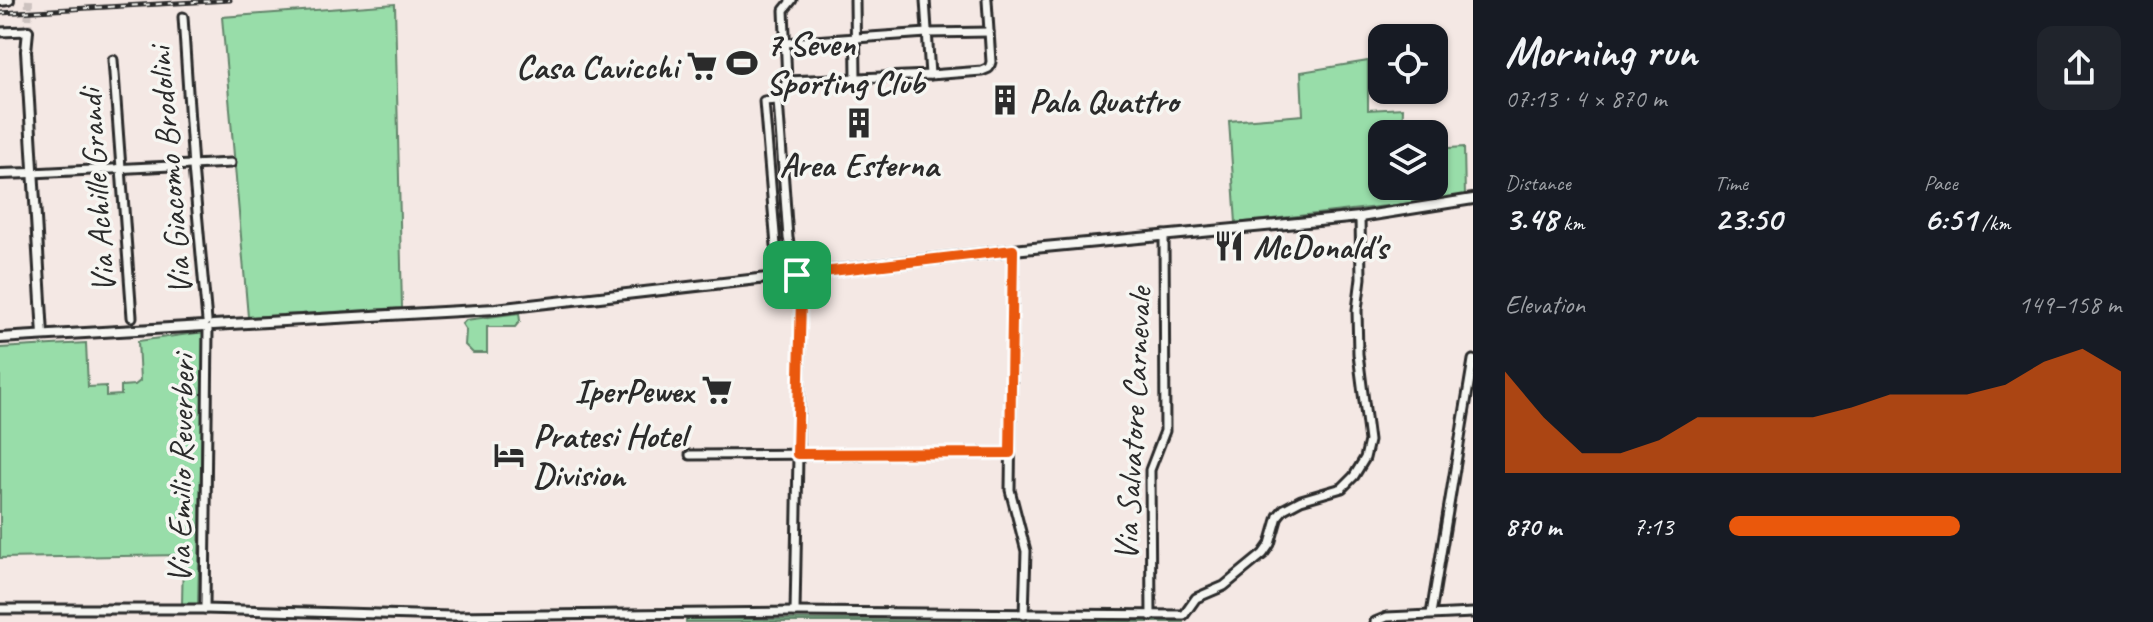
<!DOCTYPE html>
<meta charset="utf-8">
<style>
body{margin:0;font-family:Caveat,sans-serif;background:#20242c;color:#f1f3f6;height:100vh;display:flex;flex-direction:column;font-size:30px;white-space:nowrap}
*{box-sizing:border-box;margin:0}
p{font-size:26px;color:#9ea1a6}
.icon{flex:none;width:44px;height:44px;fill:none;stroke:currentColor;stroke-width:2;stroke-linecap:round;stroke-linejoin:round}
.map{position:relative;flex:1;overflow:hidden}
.sheet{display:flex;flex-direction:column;background:#171b24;width:680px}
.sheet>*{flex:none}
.controls{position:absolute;left:1368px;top:24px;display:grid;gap:16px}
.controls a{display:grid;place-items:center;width:80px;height:80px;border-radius:16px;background:#171b24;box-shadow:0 2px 6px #0004;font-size:40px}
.pin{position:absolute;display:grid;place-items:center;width:68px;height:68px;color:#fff;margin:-34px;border-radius:16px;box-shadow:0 4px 12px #0006}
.round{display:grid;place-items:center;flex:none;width:84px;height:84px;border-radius:16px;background:#20242c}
.headline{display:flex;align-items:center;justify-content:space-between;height:136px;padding:0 32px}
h1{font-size:44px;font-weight:700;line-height:60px}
.metrics{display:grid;grid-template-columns:repeat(3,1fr);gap:12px;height:136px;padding:8px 32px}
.metrics div{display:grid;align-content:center}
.metrics b{font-size:34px;font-weight:700}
.metrics small{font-size:22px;font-weight:400}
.metrics p{font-size:22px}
.chart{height:224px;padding:16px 32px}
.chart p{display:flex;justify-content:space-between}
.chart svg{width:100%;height:144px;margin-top:8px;fill:#ea580c;opacity:.7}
ul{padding:0 32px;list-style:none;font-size:26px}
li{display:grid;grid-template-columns:128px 96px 1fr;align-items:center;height:60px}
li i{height:20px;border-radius:10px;background:#ea580c}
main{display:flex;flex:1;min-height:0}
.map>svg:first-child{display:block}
.grass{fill:#98dda9;stroke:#62846a;stroke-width:2}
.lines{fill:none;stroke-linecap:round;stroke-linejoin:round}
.tertiary-tunnel{stroke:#ccc2bf;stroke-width:8;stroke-dasharray:8 4;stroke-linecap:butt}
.minor-casing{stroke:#2b2b2b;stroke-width:13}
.tertiary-casing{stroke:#2b2b2b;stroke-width:14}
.minor{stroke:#f6f6f2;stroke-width:7}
.tertiary{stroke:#f6f6f2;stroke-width:8}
.rail-casing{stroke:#2b2b2b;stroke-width:5}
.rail{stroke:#f6f6f2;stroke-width:2;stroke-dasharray:6;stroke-linecap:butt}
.route-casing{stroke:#fff;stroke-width:16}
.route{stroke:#ea580c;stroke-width:10}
.labels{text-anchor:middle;stroke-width:7;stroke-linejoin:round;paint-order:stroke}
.poi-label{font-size:34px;font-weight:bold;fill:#2b2b2b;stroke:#f6f6f2;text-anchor:start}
.street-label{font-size:34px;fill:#2b2b2b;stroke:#f6f6f2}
</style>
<main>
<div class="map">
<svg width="1473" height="622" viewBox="0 0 1473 622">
<rect width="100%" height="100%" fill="#f4e8e4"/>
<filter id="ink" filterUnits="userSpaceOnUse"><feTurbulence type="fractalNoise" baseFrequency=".0125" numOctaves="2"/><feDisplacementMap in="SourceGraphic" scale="16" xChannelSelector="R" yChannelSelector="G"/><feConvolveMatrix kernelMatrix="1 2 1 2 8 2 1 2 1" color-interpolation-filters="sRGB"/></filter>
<g filter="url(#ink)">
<g class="grass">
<polygon points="395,4 402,308 248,317 222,17"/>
<polygon points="1368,61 1368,110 1403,108 1402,134 1382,134 1382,186 1434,186 1434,149 1464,147 1465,197 1236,223 1229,121 1303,115 1301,72"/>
<polygon points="519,313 520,321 515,327 487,327 487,353 473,353 465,345 466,330 462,324 466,320"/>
<polygon points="204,332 198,605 182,605 183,555 0,558 0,348 86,343 88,387 106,386 106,396 121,395 121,386 135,385 140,381 138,341"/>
<polygon points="686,619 1184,622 686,622"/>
</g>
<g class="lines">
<polyline class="tertiary-tunnel" points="28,31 29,0"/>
<g class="minor-casing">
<g id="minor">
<polyline points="792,0 784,10 787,81 778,100 788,238 801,300 795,612"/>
<polyline points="855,0 856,78"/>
<polyline points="183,17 193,167 207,321"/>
<polyline points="0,32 28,31"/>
<polyline points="785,43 927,33 989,32"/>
<polyline points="113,60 132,317"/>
<polyline points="930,75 982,71 989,68 991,62 987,0"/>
<polyline points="787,81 930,75 925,0"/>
<polyline points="778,100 764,101 776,246 781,277"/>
<polyline points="32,173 231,163"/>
<polyline points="1013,250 1010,490 1026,551 1024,615"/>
<polyline points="690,455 1010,453"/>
<polyline points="0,609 205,609 451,616 795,612 1184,615 1196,598 1224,586 1263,554 1270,544 1278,516 1284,509 1301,500 1342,488 1354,476 1365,458 1369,441 1358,354 1357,310 1361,278 1360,217"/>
<polyline points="205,609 208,329"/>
<polyline points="1431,614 1473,360"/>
<polyline points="1151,616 1150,470 1165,431 1164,235"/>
<polyline points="1375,622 1387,617 1473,613"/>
</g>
</g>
<g class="tertiary-casing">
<g id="tertiary">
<polyline points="0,1 9,0"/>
<polyline points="28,31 26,51 43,335"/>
<polyline points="0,174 32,173"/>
<polyline points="213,325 495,309 1013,250 1360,217 1473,199"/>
<polyline points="0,338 204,326"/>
</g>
</g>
<use href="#minor" class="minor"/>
<use href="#tertiary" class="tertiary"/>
<g class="rail-casing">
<polyline id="rail" points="0,13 230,0"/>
</g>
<use href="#rail" class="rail"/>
</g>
</g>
<g class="lines" filter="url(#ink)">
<g class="route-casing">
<polygon id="route" points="1013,250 1010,453 797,454 801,300 797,275"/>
</g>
<use href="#route" class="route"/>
</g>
<defs>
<g id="stadium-bare" transform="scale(2.4)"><path d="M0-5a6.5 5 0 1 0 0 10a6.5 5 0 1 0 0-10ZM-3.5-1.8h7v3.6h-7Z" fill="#2b2b2b" stroke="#f6f6f2" stroke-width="2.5" paint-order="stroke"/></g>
<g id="supermarket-bare" transform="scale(2.4)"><path d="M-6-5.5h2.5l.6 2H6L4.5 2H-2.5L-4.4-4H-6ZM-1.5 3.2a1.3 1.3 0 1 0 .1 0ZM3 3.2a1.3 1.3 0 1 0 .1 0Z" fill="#2b2b2b" stroke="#f6f6f2" stroke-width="2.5" paint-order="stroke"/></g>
<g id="building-bare" transform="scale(2.4)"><path d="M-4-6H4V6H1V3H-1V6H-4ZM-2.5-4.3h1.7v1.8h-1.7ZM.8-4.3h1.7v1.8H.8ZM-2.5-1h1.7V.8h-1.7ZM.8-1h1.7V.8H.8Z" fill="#2b2b2b" stroke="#f6f6f2" stroke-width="2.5" paint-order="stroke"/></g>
<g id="restaurant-bare" transform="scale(2.4)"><path d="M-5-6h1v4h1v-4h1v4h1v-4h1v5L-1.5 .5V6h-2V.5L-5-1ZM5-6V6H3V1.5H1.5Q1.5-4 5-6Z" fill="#2b2b2b" stroke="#f6f6f2" stroke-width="2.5" paint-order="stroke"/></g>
<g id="hotel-bare" transform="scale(2.4)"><path d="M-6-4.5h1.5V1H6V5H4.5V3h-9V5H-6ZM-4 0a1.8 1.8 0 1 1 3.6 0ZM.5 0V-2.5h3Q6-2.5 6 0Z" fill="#2b2b2b" stroke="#f6f6f2" stroke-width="2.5" paint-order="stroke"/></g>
</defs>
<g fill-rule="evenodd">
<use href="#stadium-bare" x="742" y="63"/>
<use href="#supermarket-bare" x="702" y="66"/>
<use href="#building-bare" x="1005" y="100"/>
<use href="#building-bare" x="859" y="123"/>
<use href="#restaurant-bare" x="1229" y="246"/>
<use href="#supermarket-bare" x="717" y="390"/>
<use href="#hotel-bare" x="509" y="455"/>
</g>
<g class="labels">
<g class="poi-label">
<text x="766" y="55">7 Seven<tspan x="766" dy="39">Sporting Club</tspan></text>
<text x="678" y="78" text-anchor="end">Casa Cavicchi</text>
<text x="1029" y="112">Pala Quattro</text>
<text x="859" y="176" text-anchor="middle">Area Esterna</text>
<text x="1253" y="258">McDonald's</text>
<text x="693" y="402" text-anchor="end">IperPewex</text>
<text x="533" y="447">Pratesi Hotel<tspan x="533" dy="39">Division</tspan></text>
</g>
<g class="street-label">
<text transform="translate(169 171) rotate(-95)" y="12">Via Giacomo Brodolini</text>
<text transform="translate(96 191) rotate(-94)" y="12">Via Achille Grandi</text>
<text transform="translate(1132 424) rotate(-87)" y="12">Via Salvatore Carnevale</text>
<text transform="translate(180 469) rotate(-89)" y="12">Via Emilio Reverberi</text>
</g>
</g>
</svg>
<div class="controls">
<a><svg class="icon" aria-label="locate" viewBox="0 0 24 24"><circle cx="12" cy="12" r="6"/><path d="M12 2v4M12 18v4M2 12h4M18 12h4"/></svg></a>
<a><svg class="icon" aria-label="layers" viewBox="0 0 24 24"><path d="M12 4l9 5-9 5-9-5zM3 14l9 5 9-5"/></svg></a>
</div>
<div class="pin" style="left:797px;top:275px;background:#1e9e55"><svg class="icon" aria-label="arrive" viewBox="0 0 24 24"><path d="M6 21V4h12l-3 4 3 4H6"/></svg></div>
</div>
<section class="sheet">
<div class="headline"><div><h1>Morning run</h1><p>07:13 · 4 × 870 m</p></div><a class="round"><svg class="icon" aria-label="share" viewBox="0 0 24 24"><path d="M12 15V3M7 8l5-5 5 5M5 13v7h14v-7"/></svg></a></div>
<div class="metrics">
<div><p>Distance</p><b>3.48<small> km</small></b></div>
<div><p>Time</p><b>23:50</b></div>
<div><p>Pace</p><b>6:51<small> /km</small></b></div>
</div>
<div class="chart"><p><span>Elevation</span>149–158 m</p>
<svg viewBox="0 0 160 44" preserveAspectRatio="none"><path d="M0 44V13L10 27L20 38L30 38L40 34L50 27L60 27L70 27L80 27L90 24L100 20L110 20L120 20L130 17L140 10L150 6L160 13V44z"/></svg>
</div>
<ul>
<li><b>870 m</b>7:13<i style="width:59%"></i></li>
</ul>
</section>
</main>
